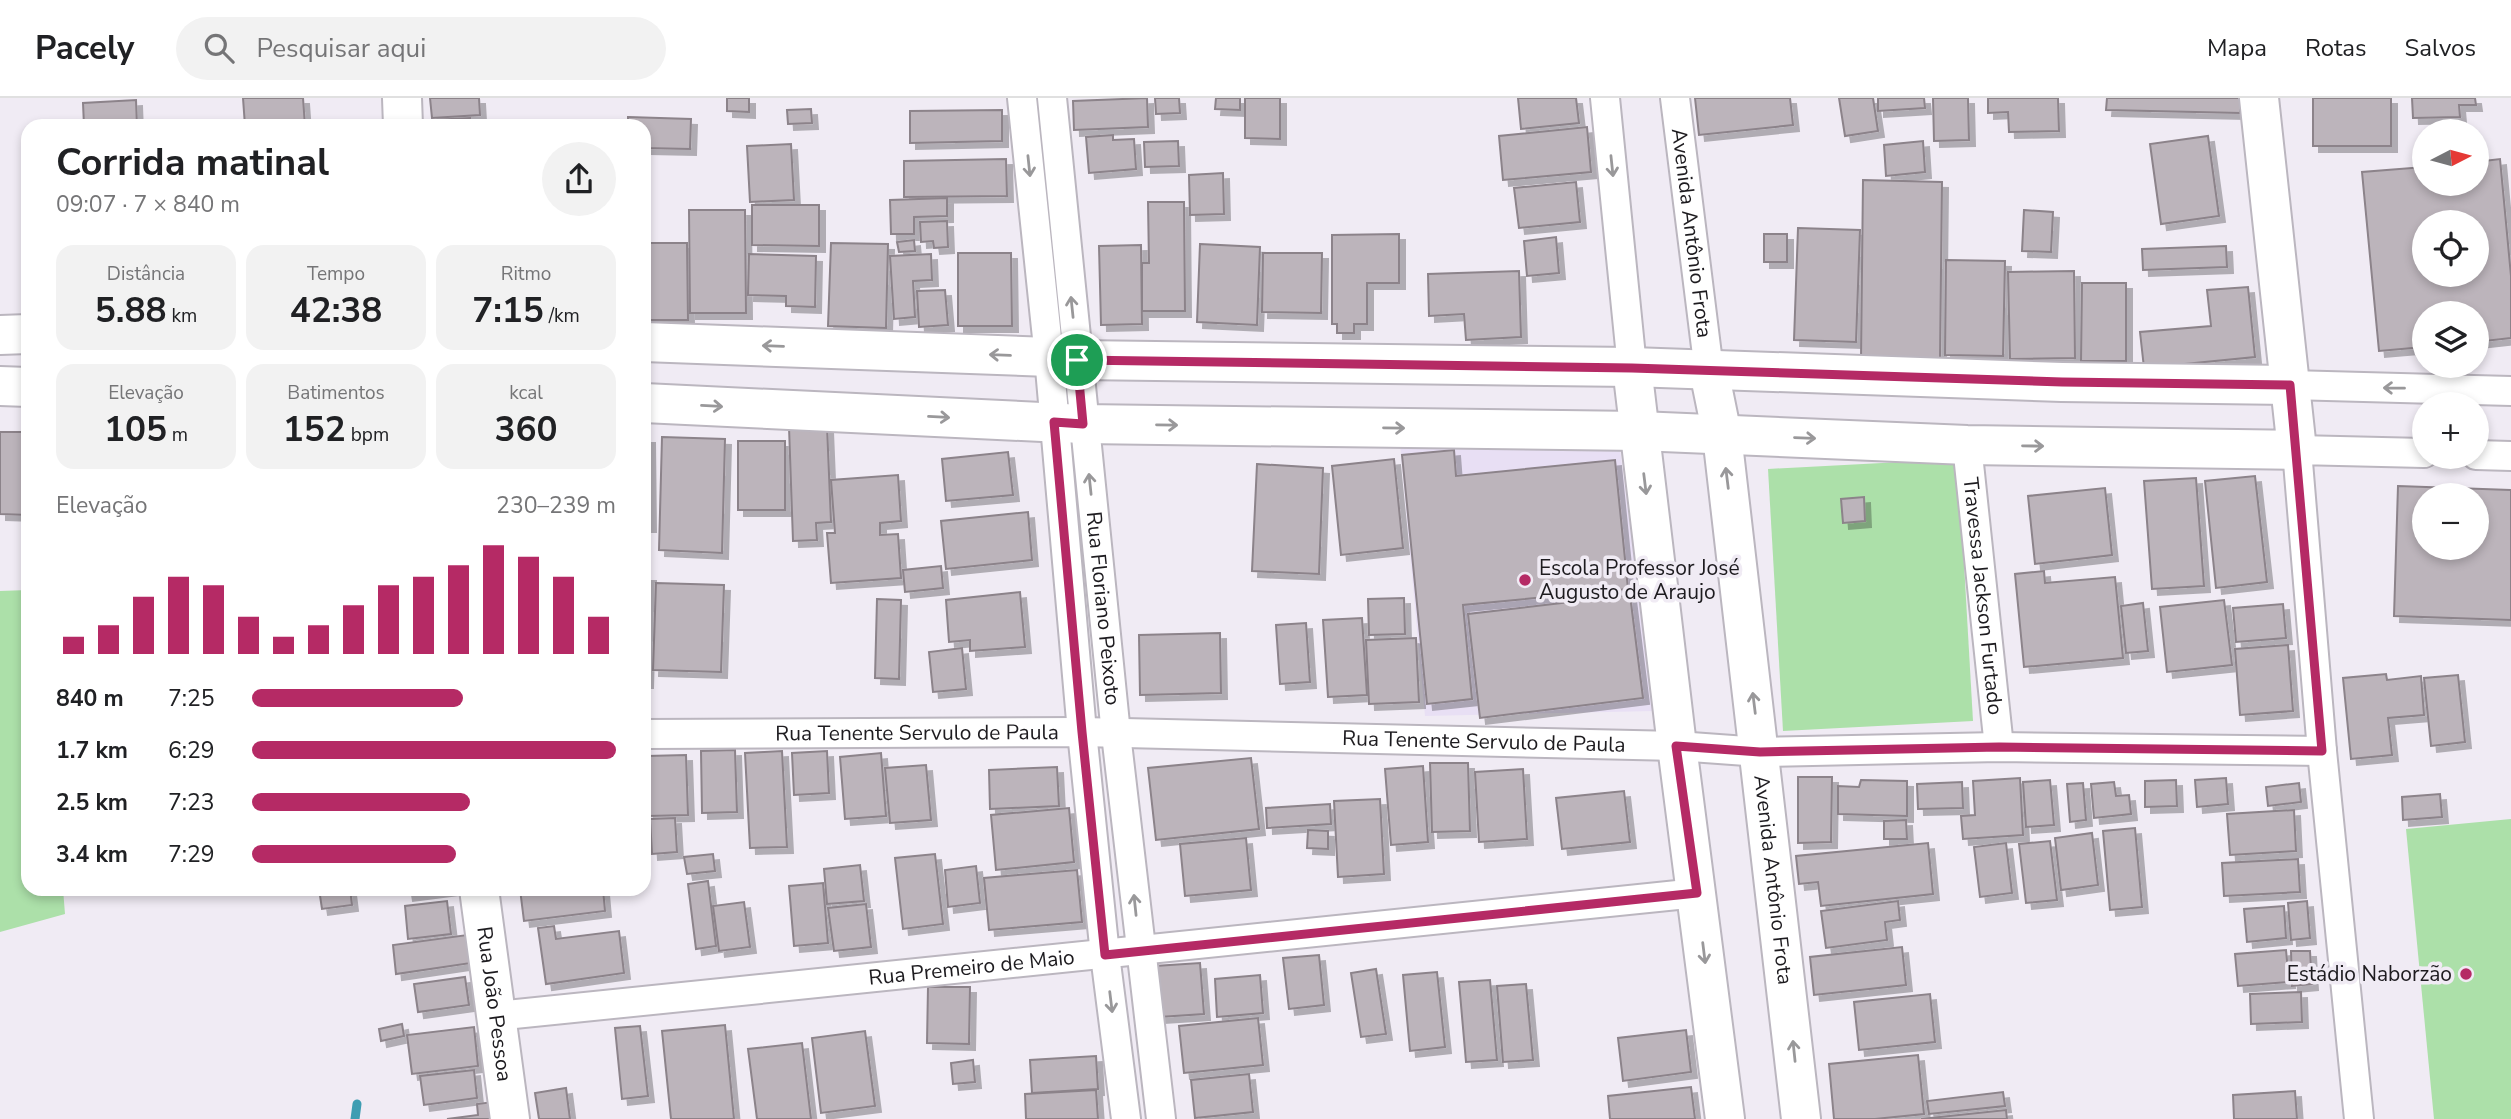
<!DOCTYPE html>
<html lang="pt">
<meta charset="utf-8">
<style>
body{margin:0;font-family:"Nunito Sans",sans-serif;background:#f2f2f2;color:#202124;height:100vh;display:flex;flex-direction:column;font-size:26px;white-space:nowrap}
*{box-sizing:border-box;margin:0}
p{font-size:23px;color:#757577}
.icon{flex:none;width:38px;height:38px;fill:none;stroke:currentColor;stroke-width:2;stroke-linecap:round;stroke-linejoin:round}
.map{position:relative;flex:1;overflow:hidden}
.side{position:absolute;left:21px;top:21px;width:630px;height:777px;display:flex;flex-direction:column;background:#fff;border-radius:21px;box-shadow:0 4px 10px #0003}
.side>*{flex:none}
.needle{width:46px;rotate:84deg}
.fabs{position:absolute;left:2412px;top:21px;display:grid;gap:14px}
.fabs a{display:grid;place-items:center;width:77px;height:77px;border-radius:50%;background:#fff;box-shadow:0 4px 10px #0003;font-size:35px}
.pin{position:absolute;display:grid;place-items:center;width:60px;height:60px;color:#fff;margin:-30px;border:4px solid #fff;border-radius:50%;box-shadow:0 2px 7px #0007}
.round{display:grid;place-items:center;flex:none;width:74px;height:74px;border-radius:37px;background:#f2f2f2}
.overview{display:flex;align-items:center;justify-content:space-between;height:119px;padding:0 35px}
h1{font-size:38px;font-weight:700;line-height:52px}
.stats{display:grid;grid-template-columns:repeat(3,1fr);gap:10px;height:119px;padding:7px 35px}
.stats div{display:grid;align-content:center;border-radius:18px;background:#f2f2f2;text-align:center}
.stats b{font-size:35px;font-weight:700}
.stats small{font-size:19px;font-weight:400}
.stats p{font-size:19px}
.chart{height:196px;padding:14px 35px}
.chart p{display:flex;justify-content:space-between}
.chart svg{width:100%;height:126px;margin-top:7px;stroke:#b52a65;stroke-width:6}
ul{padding:0 35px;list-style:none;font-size:23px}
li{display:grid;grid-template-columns:112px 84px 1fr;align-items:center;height:52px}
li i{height:18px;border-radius:9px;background:#b52a65}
header{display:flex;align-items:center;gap:42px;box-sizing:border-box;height:98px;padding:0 35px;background:#fff;border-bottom:2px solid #e0e0e0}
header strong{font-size:33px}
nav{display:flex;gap:38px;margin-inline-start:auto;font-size:24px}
.search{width:490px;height:63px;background:#f2f2f2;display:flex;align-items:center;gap:18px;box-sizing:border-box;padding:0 24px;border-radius:38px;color:#757577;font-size:26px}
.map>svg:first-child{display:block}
.education{fill:#e8dff4}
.green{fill:#ace0a9}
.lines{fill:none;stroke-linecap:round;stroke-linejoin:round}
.stream{stroke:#3e9db2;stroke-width:9}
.building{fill:#bcb4bb;stroke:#8c838a;stroke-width:2;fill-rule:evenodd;filter:url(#shadow)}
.street-casing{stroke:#bbb6bf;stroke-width:32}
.secondary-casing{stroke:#bbb6bf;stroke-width:42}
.street{stroke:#fff;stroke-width:28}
.secondary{stroke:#fff;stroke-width:38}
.oneway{stroke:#99989a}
.route-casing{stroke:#fff;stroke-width:14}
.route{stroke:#b52a65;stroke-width:9}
.poi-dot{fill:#b52a65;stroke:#f0ebf4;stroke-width:2.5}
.labels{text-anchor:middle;stroke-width:7;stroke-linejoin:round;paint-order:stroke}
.street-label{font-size:21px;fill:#1d1b1f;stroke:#f0ebf4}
.poi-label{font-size:21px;fill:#1d1b1f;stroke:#f0ebf4;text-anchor:start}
</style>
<header>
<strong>Pacely</strong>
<div class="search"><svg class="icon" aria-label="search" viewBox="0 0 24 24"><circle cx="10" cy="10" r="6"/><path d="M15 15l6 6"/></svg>Pesquisar aqui</div>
<nav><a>Mapa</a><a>Rotas</a><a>Salvos</a></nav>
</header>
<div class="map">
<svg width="2511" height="1021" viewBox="0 0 2511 1021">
<defs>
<filter id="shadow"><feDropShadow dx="6" dy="6" stdDeviation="0" flood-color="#0004"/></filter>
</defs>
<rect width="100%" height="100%" fill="#f0ebf4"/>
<polygon class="education" points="1400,346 1620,352 1655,613 1425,618"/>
<g class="green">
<polygon points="1958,361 1973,623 1783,633 1768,371"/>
<polygon points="28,492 28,791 63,791 65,816 0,834 0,493"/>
<polygon points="2511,721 2511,1021 2434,1021 2406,731"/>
</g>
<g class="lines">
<polyline class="stream" points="355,1021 357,1006"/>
</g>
<g class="building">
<polygon points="243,0 303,0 305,28 245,28"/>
<polygon points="430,0 479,0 480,17 432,20"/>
<polygon points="727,0 749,0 749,14 727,13"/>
<polygon points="1147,0 1148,29 1074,32 1073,3"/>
<polygon points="1155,0 1179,0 1180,15 1156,16"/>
<polygon points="1216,0 1240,0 1240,12 1215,11"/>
<polygon points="1245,0 1280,0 1280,41 1245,40"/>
<polygon points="1518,0 1576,0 1579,25 1521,31"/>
<polygon points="1695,0 1790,0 1793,27 1699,37"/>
<polygon points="1839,0 1873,0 1878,33 1845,38"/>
<polygon points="1878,0 1924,0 1925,10 1878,13"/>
<polygon points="1933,0 1968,0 1969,42 1934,43"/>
<polygon points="1988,0 2058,0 2059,33 2009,34 2008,14 1988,15"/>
<polygon points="2107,0 2240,0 2240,15 2106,12"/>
<rect x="2313" y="0" width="78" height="48"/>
<polygon points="2412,0 2475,0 2476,7 2459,7 2460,19 2413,20"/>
<polygon points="136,2 137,28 84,28 83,5"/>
<polygon points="811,11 812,25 788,26 787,12"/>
<polygon points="1002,12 1002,43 910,45 910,13"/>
<polygon points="628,19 691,21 690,51 644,50 644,28 628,28"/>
<polygon points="470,20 470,28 433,28 433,22"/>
<polygon points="1587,29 1591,74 1503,82 1499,38"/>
<polygon points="1113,37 1113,42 1134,41 1136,71 1089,75 1086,39"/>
<polygon points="2208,38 2219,118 2161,126 2150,46"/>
<polygon points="1178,43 1179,68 1145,69 1144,44"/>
<polygon points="1923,43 1925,74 1886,78 1884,47"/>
<polygon points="791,46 794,102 750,104 747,48"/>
<polygon points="1006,61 1007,98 904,99 904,63"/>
<path d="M2500 61 2511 178V240L2476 244V215H2424V249L2379 253 2362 74 2424 69V86H2476V64ZM2424 124H2476V177H2424Z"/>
<polygon points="1223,75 1224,116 1190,117 1189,77"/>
<polygon points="1863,82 1942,84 1940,261 1861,261"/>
<polygon points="1576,84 1580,124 1519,130 1514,90"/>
<polygon points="947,100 947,118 914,119 914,136 891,136 890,102"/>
<polygon points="1148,104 1184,104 1185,213 1142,213 1142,165 1149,165"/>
<polygon points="752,107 819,107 819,148 752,147"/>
<polygon points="689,112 745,112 746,215 690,215"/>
<polygon points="2024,112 2053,114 2051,154 2022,153"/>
<polygon points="947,123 948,149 934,150 933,143 921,144 920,124"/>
<polygon points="1798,130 1860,132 1856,244 1794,242"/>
<polygon points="1399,136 1399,185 1367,185 1367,226 1354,226 1354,235 1337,235 1337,226 1332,226 1332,137"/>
<rect x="1764" y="136" width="23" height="28"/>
<polygon points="1556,139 1559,175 1527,178 1524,143"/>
<polygon points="914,142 915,153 899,154 897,144"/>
<polygon points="644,145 687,145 688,222 644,222"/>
<polygon points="831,145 888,146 886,230 828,228"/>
<polygon points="1200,146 1260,149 1257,227 1197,224"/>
<polygon points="1141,147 1142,226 1101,227 1099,148"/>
<polygon points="2226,148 2227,169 2143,172 2142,151"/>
<polygon points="958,155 1011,155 1012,228 958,228"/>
<polygon points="1263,155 1322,155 1321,215 1262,214"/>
<polygon points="749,156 816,158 815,209 786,208 786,198 748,197"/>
<polygon points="931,156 932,182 913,183 915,219 894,221 890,158"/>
<polygon points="1946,162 2005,163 2003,258 1945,257"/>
<polygon points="1519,173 1521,239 1466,242 1464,216 1429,218 1428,176"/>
<polygon points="2074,173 2075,260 2010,261 2008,174"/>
<polygon points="2082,185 2126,185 2126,263 2081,263"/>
<polygon points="2248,189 2255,259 2144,270 2140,234 2211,228 2207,192"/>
<polygon points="945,192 948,227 919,229 917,193"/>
<polygon points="827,328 831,424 816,425 817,442 793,443 789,329"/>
<polygon points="0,334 28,334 28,417 0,416"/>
<polygon points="644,339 649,339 650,428 644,428"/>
<polygon points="662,339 725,341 722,455 659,452"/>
<rect x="738" y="343" width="47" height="69"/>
<polygon points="1454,352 1456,378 1615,362 1628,491 1463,507 1472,601 1427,606 1402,357"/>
<polygon points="1008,354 1013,397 946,403 942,361"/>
<polygon points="1394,361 1403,450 1341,457 1332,368"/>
<polygon points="1257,366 1323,370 1319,476 1252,473"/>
<polygon points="898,377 901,423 880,425 880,437 898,436 901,480 831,485 827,435 835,435 831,382"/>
<polygon points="2255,378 2267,484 2216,490 2205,383"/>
<polygon points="2196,380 2204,488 2152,491 2144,383"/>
<path d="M2398 388 2511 392V522L2394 518ZM2424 397H2476V450H2424Z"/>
<polygon points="2105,390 2112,457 2035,466 2028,398"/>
<polygon points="1864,399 1865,423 1843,425 1841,401"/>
<polygon points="1028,414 1032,462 946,471 941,423"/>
<polygon points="941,468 943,490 905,494 903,472"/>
<polygon points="2044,473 2045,485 2115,479 2123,560 2024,569 2015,476"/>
<polygon points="644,477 650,477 647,584 644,584"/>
<polygon points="656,485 724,487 721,574 653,572"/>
<polygon points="1020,494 1025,549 970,553 970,542 949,544 946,502"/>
<polygon points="1630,497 1643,600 1480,620 1468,516"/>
<polygon points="1404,500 1405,536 1369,537 1368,501"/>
<polygon points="877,501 901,502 899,581 875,580"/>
<polygon points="2224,502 2232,567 2167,574 2160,509"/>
<polygon points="2143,505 2148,553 2126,555 2121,508"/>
<polygon points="2283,506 2286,540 2236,544 2233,510"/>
<polygon points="1362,520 1367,597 1328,599 1323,522"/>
<polygon points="1306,525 1310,584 1280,586 1276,527"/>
<polygon points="1220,535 1221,595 1140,597 1139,537"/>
<polygon points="1416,540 1419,604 1369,606 1366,542"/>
<polygon points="2288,547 2293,613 2240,617 2235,551"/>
<polygon points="962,550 966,591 933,594 929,554"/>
<polygon points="2386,576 2387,582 2421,578 2424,617 2388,620 2392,657 2351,661 2343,580"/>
<polygon points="2458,577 2465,644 2431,648 2424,580"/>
<polygon points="735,652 737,714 702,715 701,653"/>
<polygon points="782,653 787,749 750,750 745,655"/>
<polygon points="827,653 829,695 794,697 792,655"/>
<polygon points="881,655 886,718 845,721 840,659"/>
<polygon points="686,657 688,717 648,718 647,658"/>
<polygon points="1251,660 1259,731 1156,742 1148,670"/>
<polygon points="1430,665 1468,665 1470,733 1432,734"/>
<polygon points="926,667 931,722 890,725 885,670"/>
<polygon points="1423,668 1428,744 1391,747 1385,671"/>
<polygon points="1057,669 1059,708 990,711 989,672"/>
<polygon points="1523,671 1527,741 1479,744 1475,674"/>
<polygon points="1798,679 1832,679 1831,744 1798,745"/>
<polygon points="2020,680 2023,737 1963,741 1961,718 1975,717 1973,683"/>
<polygon points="2226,680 2228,706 2197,709 2195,682"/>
<polygon points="1861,682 1907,683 1907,718 1838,716 1838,688 1859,689"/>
<polygon points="2050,682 2054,727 2026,729 2023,684"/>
<polygon points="2176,682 2177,708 2145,709 2145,683"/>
<polygon points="1962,684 1963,710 1918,711 1917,686"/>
<polygon points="2114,684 2116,698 2129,697 2131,716 2094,720 2091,686"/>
<polygon points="2083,685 2086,722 2070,724 2067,686"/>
<polygon points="2299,685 2301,704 2268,708 2266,689"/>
<polygon points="1624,693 1630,744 1562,751 1556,700"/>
<polygon points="2440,696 2442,719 2403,722 2402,699"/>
<polygon points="1380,701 1384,776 1338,779 1334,703"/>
<polygon points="1330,706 1331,726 1267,730 1266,710"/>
<polygon points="1069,710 1074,764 996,772 991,717"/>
<polygon points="2294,712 2296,753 2230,757 2227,716"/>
<polygon points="675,720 677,754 652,756 650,721"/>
<polygon points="1906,722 1907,741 1884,741 1884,723"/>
<polygon points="2135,730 2142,809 2110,812 2103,733"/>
<polygon points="1308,732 1328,733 1328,751 1307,750"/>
<polygon points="2092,735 2098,787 2061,792 2055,740"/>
<polygon points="1246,740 1251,792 1185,798 1180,746"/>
<polygon points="2050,743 2057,802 2026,805 2019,746"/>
<polygon points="1928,745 1933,796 1821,808 1818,784 1799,786 1796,758"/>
<polygon points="2006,745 2012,795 1980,799 1974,749"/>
<polygon points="713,756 715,773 687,776 684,759"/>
<polygon points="935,756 943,826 903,831 895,760"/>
<polygon points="2298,761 2300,794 2224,798 2222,765"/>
<polygon points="860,767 864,803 827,806 824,771"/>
<polygon points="976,768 980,805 948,809 945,772"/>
<polygon points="1077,772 1082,824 989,832 984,780"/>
<polygon points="708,783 716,848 696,851 688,786"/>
<polygon points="823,785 828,845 794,848 789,788"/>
<polygon points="319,791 350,791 352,807 322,811"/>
<polygon points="406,791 453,791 407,797"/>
<polygon points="520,791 603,791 605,813 524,823"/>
<polygon points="447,803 451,836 408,841 405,808"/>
<polygon points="1898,803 1900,822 1885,824 1887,842 1826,850 1821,813"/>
<polygon points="2307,803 2310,840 2291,842 2288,805"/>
<polygon points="744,804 750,849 719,853 713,808"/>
<polygon points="866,806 871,849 834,853 828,810"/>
<polygon points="2284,808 2286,840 2247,844 2244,811"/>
<polygon points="554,828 556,841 619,833 624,875 546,886 538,830"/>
<polygon points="467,837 471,865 396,876 393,847"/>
<polygon points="1902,849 1906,887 1814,897 1810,859"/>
<polygon points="2286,852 2289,884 2238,888 2235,856"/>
<polygon points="2291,853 2310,853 2312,886 2292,888"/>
<polygon points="1319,857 1324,907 1289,911 1283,860"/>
<polygon points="1200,865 1204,916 1159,919 1155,868"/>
<polygon points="1376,871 1386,936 1361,939 1351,875"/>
<polygon points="1437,874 1445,949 1410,953 1403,877"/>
<polygon points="1260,877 1263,915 1217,919 1215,881"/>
<polygon points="465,879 469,907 418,914 414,886"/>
<polygon points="1490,882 1497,962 1466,964 1459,884"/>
<polygon points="1526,886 1533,962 1503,964 1497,888"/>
<polygon points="928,889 970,889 969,946 927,945"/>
<polygon points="2301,894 2302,924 2251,926 2250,896"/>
<polygon points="1930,896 1935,944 1859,952 1854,904"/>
<polygon points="1258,920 1263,967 1184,975 1179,928"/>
<polygon points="402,926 404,938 381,943 379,931"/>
<polygon points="725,927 734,1021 671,1021 662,933"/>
<polygon points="640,928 648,998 622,1001 615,930"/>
<polygon points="474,929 478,968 412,976 407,937"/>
<polygon points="1686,932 1691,974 1623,983 1618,940"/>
<polygon points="865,933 875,1008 821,1015 812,940"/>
<polygon points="802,945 811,1021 757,1021 748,951"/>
<polygon points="1918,957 1924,1016 1875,1021 1834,1021 1829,966"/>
<polygon points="1096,958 1098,991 1032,995 1030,962"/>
<polygon points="973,962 975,984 953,986 951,965"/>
<polygon points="474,972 477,1000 424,1007 420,978"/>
<polygon points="1249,976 1253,1014 1195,1020 1191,982"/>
<polygon points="1691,989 1695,1021 1610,1021 1608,998"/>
<polygon points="566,990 570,1021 539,1021 535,995"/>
<polygon points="1096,992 1098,1021 1026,1021 1025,996"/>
<polygon points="2295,993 2297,1021 2234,1021 2233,997"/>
<polygon points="2003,994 2005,1008 1929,1016 1927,1003"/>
<polygon points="493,1004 495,1021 447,1021 478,1017 477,1006"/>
<polygon points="2006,1012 2007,1021 1921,1021"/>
</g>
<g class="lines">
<g class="street-casing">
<g id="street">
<polyline points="1022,0 1049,259 1082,634 1105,857 1126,1021"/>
<path id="s1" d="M1052 0 1116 636 1161 1021"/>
<polyline points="1605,0 1632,269"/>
<path id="s2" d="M1675 0 1709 273"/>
<polyline points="2290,287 2511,293"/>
<path id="s3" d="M1967 347 1999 649"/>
<polyline points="2476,357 2511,358"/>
<path id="s4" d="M644 636 1082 634 1677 648 1760 654 1999 649 2322 653"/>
<path id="s5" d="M496 918 1697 795"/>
<polyline points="2359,1021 2322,653 2297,352 2424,355"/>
</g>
</g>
<g class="secondary-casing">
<g id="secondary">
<polyline points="402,0 403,28"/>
<polyline points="0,237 28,236"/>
<polyline points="644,244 1049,259 1078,262 1632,269 2062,284 2290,287"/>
<polyline points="1632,269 1677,648 1725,1021"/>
<path id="s6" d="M1709 273 1722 337 1801 1021"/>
<polyline points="0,288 28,289"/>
<polyline points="644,305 1083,326 1639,333 1967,347 2297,352 2259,0"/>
<path id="s7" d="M479 791 510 1021"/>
</g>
</g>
<use href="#street" class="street"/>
<use href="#secondary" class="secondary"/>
</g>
<defs><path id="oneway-shaft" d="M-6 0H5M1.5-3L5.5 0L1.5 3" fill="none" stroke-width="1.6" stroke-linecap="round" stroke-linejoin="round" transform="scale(1.75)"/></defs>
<g class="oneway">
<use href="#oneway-shaft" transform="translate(1029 68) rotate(84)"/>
<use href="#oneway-shaft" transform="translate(1612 68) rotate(84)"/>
<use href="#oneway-shaft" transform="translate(1072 209) rotate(-96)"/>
<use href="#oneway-shaft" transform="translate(773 248) rotate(-178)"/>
<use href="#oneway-shaft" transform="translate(1000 257) rotate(-178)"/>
<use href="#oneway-shaft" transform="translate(2394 290) rotate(-179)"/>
<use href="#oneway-shaft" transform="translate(712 308) rotate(3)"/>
<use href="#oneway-shaft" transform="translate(939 319) rotate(3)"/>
<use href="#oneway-shaft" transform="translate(1167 327) rotate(1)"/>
<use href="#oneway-shaft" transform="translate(1394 330) rotate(1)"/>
<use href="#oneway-shaft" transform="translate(1805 340) rotate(2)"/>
<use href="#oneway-shaft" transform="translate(2033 348) rotate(1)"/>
<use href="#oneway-shaft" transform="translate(1727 380) rotate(-97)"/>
<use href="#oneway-shaft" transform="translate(1090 386) rotate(-96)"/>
<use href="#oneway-shaft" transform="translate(1645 386) rotate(83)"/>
<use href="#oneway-shaft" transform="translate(1754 605) rotate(-97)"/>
<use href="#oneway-shaft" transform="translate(1135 807) rotate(-96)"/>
<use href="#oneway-shaft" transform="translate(1704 855) rotate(83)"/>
<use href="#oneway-shaft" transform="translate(1111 904) rotate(83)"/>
<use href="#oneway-shaft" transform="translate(1794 953) rotate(-96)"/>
</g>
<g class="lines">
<g class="route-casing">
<polygon id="route" points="1077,262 1632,270 2062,284 2290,287 2322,653 1999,649 1760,654 1676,648 1697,795 1105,857 1082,634 1054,324 1083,326"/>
</g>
<use href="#route" class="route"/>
</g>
<g class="poi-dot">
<circle cx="1525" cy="482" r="7"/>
<circle cx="2466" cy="876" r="7"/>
</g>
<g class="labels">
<g class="street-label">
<text dy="7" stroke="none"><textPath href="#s2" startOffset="136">Avenida Antônio Frota</textPath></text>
<text dy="7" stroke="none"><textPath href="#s3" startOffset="152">Travessa Jackson Furtado</textPath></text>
<text dy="7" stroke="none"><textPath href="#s1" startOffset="513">Rua Floriano Peixoto</textPath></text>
<text dy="7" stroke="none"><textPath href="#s4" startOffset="273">Rua Tenente Servulo de Paula</textPath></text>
<text dy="7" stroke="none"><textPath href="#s4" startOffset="840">Rua Tenente Servulo de Paula</textPath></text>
<text dy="7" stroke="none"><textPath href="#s6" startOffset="513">Avenida Antônio Frota</textPath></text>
<text dy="7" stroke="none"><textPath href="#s5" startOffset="478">Rua Premeiro de Maio</textPath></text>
<text dy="7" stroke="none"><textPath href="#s7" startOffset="116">Rua João Pessoa</textPath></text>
</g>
<g class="poi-label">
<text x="1539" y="477">Escola Professor José<tspan x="1539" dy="24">Augusto de Araujo</tspan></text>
<text x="2452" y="883" text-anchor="end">Estádio Naborzão</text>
</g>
</g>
</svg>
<div class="fabs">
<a><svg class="needle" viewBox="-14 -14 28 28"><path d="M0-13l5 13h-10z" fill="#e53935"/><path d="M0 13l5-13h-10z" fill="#757577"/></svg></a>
<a><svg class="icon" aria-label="locate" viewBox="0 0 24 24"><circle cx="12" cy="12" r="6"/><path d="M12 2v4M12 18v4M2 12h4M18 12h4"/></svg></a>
<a><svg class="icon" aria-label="layers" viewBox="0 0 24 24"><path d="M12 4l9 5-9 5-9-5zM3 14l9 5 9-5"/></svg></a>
<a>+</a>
<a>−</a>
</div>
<div class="pin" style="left:1077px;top:262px;background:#1e9e55"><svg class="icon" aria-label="arrive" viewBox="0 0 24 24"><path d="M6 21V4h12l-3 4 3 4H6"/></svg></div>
<section class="side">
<div class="overview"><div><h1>Corrida matinal</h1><p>09:07 · 7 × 840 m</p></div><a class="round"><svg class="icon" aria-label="share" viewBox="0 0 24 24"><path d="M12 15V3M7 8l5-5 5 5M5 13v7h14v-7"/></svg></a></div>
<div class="stats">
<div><p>Distância</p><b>5.88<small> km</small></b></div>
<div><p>Tempo</p><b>42:38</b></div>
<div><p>Ritmo</p><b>7:15<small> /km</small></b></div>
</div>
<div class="stats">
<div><p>Elevação</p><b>105<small> m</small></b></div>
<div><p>Batimentos</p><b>152<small> bpm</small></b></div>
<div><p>kcal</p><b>360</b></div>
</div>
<div class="chart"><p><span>Elevação</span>230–239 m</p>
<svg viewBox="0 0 160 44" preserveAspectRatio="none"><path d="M5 44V38M15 44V34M25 44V24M35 44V17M45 44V20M55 44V31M65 44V38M75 44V34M85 44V27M95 44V20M105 44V17M115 44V13M125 44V6M135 44V10M145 44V17M155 44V31"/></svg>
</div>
<ul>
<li><b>840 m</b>7:25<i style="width:58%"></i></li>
<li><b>1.7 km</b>6:29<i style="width:100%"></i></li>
<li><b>2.5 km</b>7:23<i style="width:60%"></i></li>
<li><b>3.4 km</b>7:29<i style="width:56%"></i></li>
</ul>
</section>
</div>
